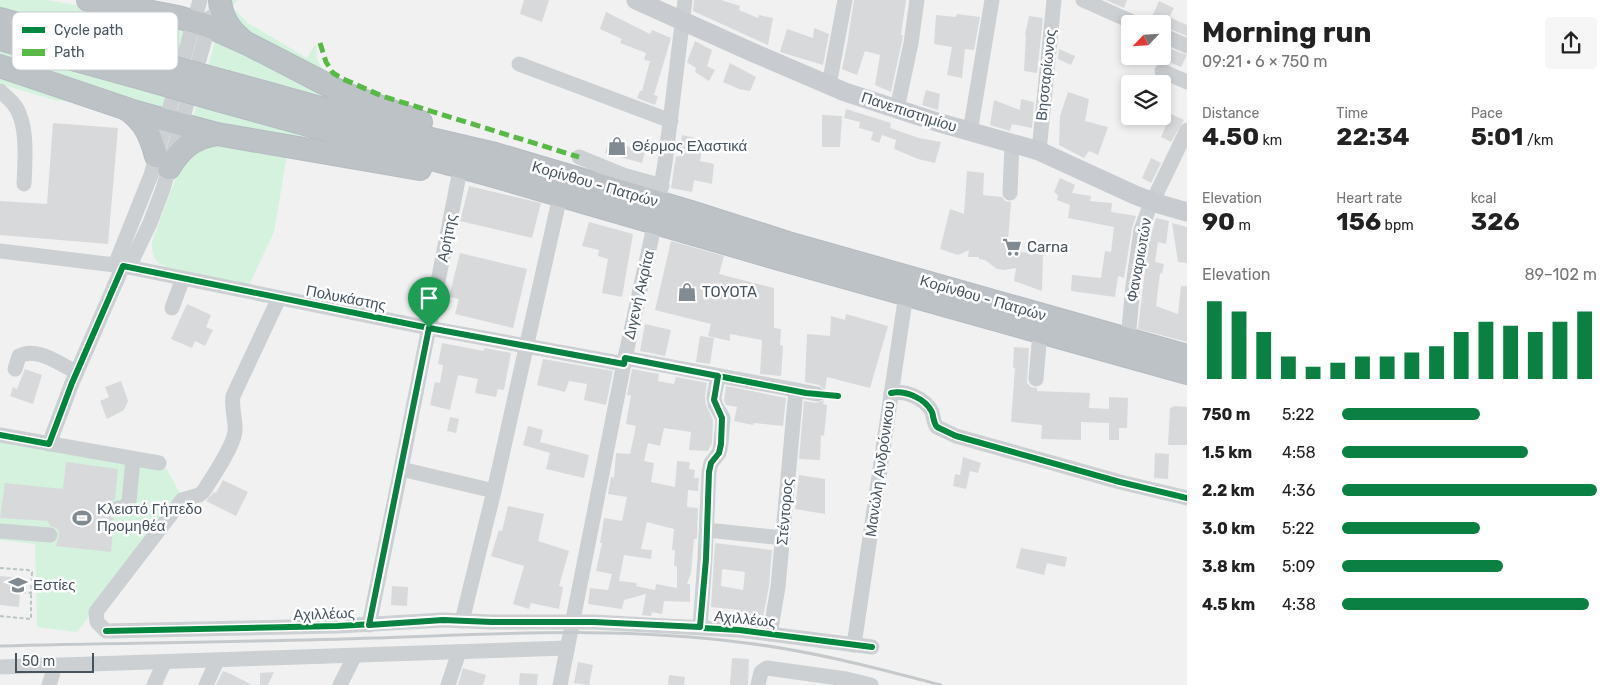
<!DOCTYPE html>
<meta charset="utf-8">
<style>
body{margin:0;font-family:Rubik,sans-serif;background:#f6f6f6;color:#222;height:100vh;display:flex;flex-direction:column;font-size:19px;white-space:nowrap}
*{box-sizing:border-box;margin:0}
p{font-size:16px;color:#767676}
.icon{flex:none;width:28px;height:28px;fill:none;stroke:currentColor;stroke-width:2;stroke-linecap:round;stroke-linejoin:round}
.map{position:relative;flex:1;overflow:hidden}
.side{display:flex;flex-direction:column;background:#fff;width:425px}
.side>*{flex:none}
.needle{width:32px;rotate:245deg}
.controls{position:absolute;left:1121px;top:15px;display:grid;gap:10px}
.controls a{display:grid;place-items:center;width:50px;height:50px;border-radius:5px;background:#fff;box-shadow:0 2px 8px #0003;font-size:25px}
.scale{position:absolute;left:15px;bottom:12px;width:79px;box-sizing:border-box;padding-left:5px;border:2px solid #46545f;border-top:0;font-size:14px;line-height:18px;white-space:nowrap;color:#46545f;-webkit-text-stroke:4px #fff;paint-order:stroke}
.pin{position:absolute;display:grid;place-items:center;width:42px;height:42px;color:#fff;margin:-51px -21px;border-radius:50% 50% 50% 0;rotate:-45deg;box-shadow:0 0 5px #0007}
.pin .icon{rotate:45deg}
.round{display:grid;place-items:center;flex:none;width:52px;height:52px;border-radius:5px;background:#f6f6f6}
.overview{display:flex;align-items:center;justify-content:space-between;height:85px;padding:0 15px}
h1{font-size:28px;font-weight:700;line-height:38px}
.stats{display:grid;grid-template-columns:repeat(3,1fr);gap:8px;height:85px;padding:5px 15px}
.stats div{display:grid;align-content:center}
.stats b{font-size:25px;font-weight:700}
.stats small{font-size:14px;font-weight:400}
.stats p{font-size:14px}
.chart{height:140px;padding:10px 15px}
.chart p{display:flex;justify-content:space-between}
.chart svg{width:100%;height:90px;margin-top:5px;stroke:#0b8043;stroke-width:6}
ul{padding:0 15px;list-style:none;font-size:16px}
li{display:grid;grid-template-columns:80px 60px 1fr;align-items:center;height:38px}
li i{height:12px;border-radius:6px;background:#0b8043}
main{display:flex;flex:1;min-height:0}
.map>svg:first-child{display:block}
.green{fill:#d4f2de}
.building{fill:#d8d9db;fill-rule:evenodd}
.lines{fill:none;stroke-linecap:round;stroke-linejoin:round}
.highway-casing{stroke:#b4bbc1;stroke-width:24}
.path{stroke:#b9c6c2;stroke-width:2;stroke-dasharray:4 2.5;stroke-linecap:butt}
.minor{stroke:#ccd0d2;stroke-width:15}
.major{stroke:#c8ccd0;stroke-width:19}
.highway{stroke:#bdc2c7;stroke-width:22}
.rail{stroke:#c6c9cb;stroke-width:3}
.highway-bridge-casing{stroke:#b4bbc1;stroke-width:24;stroke-linecap:butt}
.highway-bridge{stroke:#bdc2c7;stroke-width:22}
.quiet{stroke:#58b947;stroke-width:5;stroke-dasharray:10 5;stroke-linecap:butt}
.cycleway-casing{stroke:#fff;stroke-width:9}
.cycleway{stroke:#00873e;stroke-width:6}
.route-casing{stroke:#fff;stroke-width:10}
.route{stroke:#0b8043;stroke-width:6}
.labels{text-anchor:middle;stroke-width:5;stroke-linejoin:round;paint-order:stroke}
.street-label{font-size:15px;fill:#46545f;stroke:#fff}
.poi-label{font-size:15px;fill:#46545f;stroke:#fff;text-anchor:start}
.key{fill:#fff;stroke:#c8cccf;stroke-width:1}
.key-label{font-size:14px;fill:#46545f}
</style>
<main>
<div class="map">
<svg width="1187" height="685" viewBox="0 0 1187 685">
<rect width="100%" height="100%" fill="#f1f1f1"/>
<g class="green">
<polygon points="0,0 46,0 187,24 178,58 0,9"/>
<polygon points="227,0 237,0 232,7 248,23 307,58 314,46 316,45 317,59 324,72 243,33"/>
<polygon points="215,41 388,116 208,67"/>
<polygon points="0,48 168,95 162,115 0,59"/>
<polygon points="0,71 84,100 58,101 0,84"/>
<polygon points="197,103 382,154 192,121"/>
<path d="M210 143 287 155 274 232 249 285 166 267C155 263 151 254 152 242L181 164Z"/>
<polygon points="0,440 166,468 181,495 77,632 37,627 35,544 0,540"/>
</g>
<g class="building">
<polygon points="524,0 549,0 542,22 520,14"/>
<polygon points="694,0 721,0 740,6 739,10 758,18 759,15 773,18 768,45 693,11"/>
<polygon points="854,0 906,0 901,35 903,35 902,41 891,92 875,85 880,55 865,51 857,75 842,69 847,45"/>
<polygon points="1106,0 1127,0 1124,8"/>
<polygon points="1159,1 1174,8 1169,17 1187,25 1187,36 1162,26 1162,24 1149,24"/>
<polygon points="606,12 650,34 652,30 671,38 654,95 658,96 655,105 637,98 640,91 642,91 650,61 644,60 646,53 620,43 622,39 600,29"/>
<polygon points="957,14 980,17 974,50 965,49 962,78 947,75 952,47 934,44 936,15 956,17"/>
<polygon points="1029,16 1043,18 1037,73 1024,71 1026,35 1025,35"/>
<polygon points="814,28 829,34 823,65 780,52 787,29 813,38"/>
<polygon points="695,41 712,50 707,66 715,70 709,81 695,72 696,68 687,62"/>
<polygon points="1163,46 1187,55 1181,67 1164,60 1166,55 1162,53"/>
<polygon points="1059,49 1075,56 1071,65 1058,59"/>
<polygon points="730,63 756,77 750,91 739,89 723,82"/>
<polygon points="926,90 940,94 938,110 922,105"/>
<polygon points="1068,92 1089,99 1085,121 1108,127 1098,155 1089,151 1084,158 1059,145 1060,116"/>
<polygon points="1021,99 1034,102 1032,128 1012,124 1010,131 990,125 994,100 1020,110"/>
<polygon points="846,109 891,123 890,128 919,138 941,142 935,163 918,159 894,149 896,140 882,135 879,143 871,140 873,132 859,128 860,122 844,118"/>
<polygon points="1171,114 1184,120 1171,142 1161,137"/>
<polygon points="822,115 842,116 840,147 822,147"/>
<polygon points="53,123 118,128 108,244 0,235 0,201 47,204"/>
<polygon points="682,135 703,140 700,161 714,164 712,184 694,180 692,192 671,188 676,156 679,157"/>
<polygon points="609,140 645,152 642,163 605,153"/>
<polygon points="1151,158 1161,163 1151,183 1142,178"/>
<polygon points="967,171 984,173 983,195 1002,197 1005,201 1011,202 1008,241 1018,243 1017,252 1043,253 1042,291 1014,281 1016,268 1004,270 997,269 985,260 979,259 979,257 968,257 969,250 958,255 940,249 950,209 964,214"/>
<polygon points="1060,178 1075,185 1072,193 1091,196 1090,201 1112,203 1111,212 1136,216 1132,228 1124,278 1118,276 1115,297 1071,291 1072,275 1101,278 1105,251 1111,252 1114,227 1068,218 1070,205 1057,200 1058,195 1054,192"/>
<polygon points="469,186 541,203 532,238 460,221"/>
<polygon points="1156,218 1169,221 1166,244 1158,242 1155,262 1164,264 1162,274 1160,273 1156,306 1178,314 1181,286 1187,286 1187,342 1138,329 1148,245"/>
<polygon points="589,222 633,234 622,297 602,293 608,259 598,256 599,250 582,246"/>
<polygon points="1172,223 1187,227 1187,263 1178,262"/>
<polygon points="671,241 724,256 719,274 774,288 774,328 781,329 780,345 783,346 781,376 760,374 762,340 730,334 730,341 708,336 711,324 655,310"/>
<polygon points="460,253 527,269 513,328 455,314 459,299 449,297"/>
<polygon points="187,304 211,315 206,327 213,330 205,346 195,341 192,348 171,339"/>
<polygon points="846,314 888,326 870,388 827,377 825,390 819,385 805,382 807,334 830,336 831,316 845,320"/>
<polygon points="645,324 671,330 665,356 640,351"/>
<polygon points="700,336 714,338 710,364 696,362"/>
<polygon points="442,343 484,351 484,348 511,353 504,390 498,389 496,397 475,393 478,379 458,375 450,410 430,405 435,382 440,383 443,365 438,364"/>
<polygon points="1014,347 1029,348 1027,383 1031,387 1037,388 1037,391 1090,393 1089,408 1109,409 1109,397 1128,398 1127,428 1119,428 1119,440 1109,440 1109,423 1081,422 1081,440 1041,439 1042,425 1011,422 1015,368 1013,368"/>
<polygon points="543,359 613,371 606,405 584,400 587,384 569,381 565,392 537,385"/>
<polygon points="25,369 42,375 33,404 10,396 13,387 17,389"/>
<path d="M632 369 659 374 658 381 674 384 676 377 707 383 705 396 706 405 713 420 712 443 708 451 689 450 691 432 664 428 660 446 648 443 644 461 654 463 651 482 675 487 677 461 690 462 689 469 695 470 694 478H699L698 491 688 490 687 507 698 508 697 539H694L691 573 687 584H690V602L664 601 662 614 652 612 651 616 642 615 646 594 624 600 622 609 588 604 590 588 608 590 612 574 596 571 602 543H600L604 518 622 521 627 497 608 494 611 477 614 478 616 453 630 454 636 426 626 424 631 395H627ZM647 522 674 529 672 550H675L674 566H677V588L656 584 655 590 636 586 637 583 619 581 624 555 651 559 652 550 641 549Z"/>
<polygon points="121,381 128,401 124,410 107,419 100,401 109,397 105,387"/>
<polygon points="726,386 786,398 783,426 754,423 753,425 734,421 737,407 726,405 724,401"/>
<polygon points="824,400 823,404 827,405 824,436 821,435 820,460 799,459 804,401 816,403"/>
<polygon points="1174,406 1187,407 1187,445 1168,445 1170,408"/>
<polygon points="450,417 459,419 456,433 447,431"/>
<polygon points="528,426 543,430 540,442 589,455 584,478 546,469 550,453 523,445"/>
<polygon points="1155,453 1169,454 1168,479 1154,478"/>
<polygon points="963,457 981,463 978,473 970,471 966,489 953,486 955,474 960,475"/>
<polygon points="66,462 118,469 115,499 109,502 106,507 108,515 114,518 111,552 56,546 59,536 59,531 56,528 50,526 48,521 0,518 5,483 63,489"/>
<polygon points="799,475 825,479 825,514 795,509"/>
<polygon points="223,480 248,492 236,516 206,501 214,492 216,493"/>
<polygon points="508,506 544,514 538,541 569,551 559,586 563,587 559,609 531,603 529,609 513,604 524,566 491,556 499,530 502,531"/>
<path d="M715 543 772 550 769 586 763 617 740 615V610L711 607ZM722 569 745 572 743 590 721 586Z"/>
<polygon points="1021,548 1067,557 1065,567 1047,563 1044,575 1016,568"/>
<polygon points="0,576 21,578 19,607 0,605"/>
<polygon points="392,586 408,587 407,606 391,605"/>
<polygon points="732,658 749,659 748,685 730,685"/>
<polygon points="578,662 593,665 589,685 574,683"/>
<polygon points="463,668 486,675 483,685 458,685"/>
<polygon points="223,671 231,674 252,685 216,685"/>
<polygon points="274,672 268,685 260,685 260,673"/>
<polygon points="520,673 538,674 537,685 519,685"/>
<polygon points="669,675 685,677 684,685 668,685"/>
</g>
<g class="lines">
<g class="highway-casing">
<g id="highway">
<polyline points="88,0 178,17 208,26 248,44 341,92 421,122"/>
<path d="M220 0C221 16 229 29 241 39"/>
<polyline points="0,19 153,62"/>
<polyline points="0,39 148,80"/>
<polyline points="0,66 136,112 217,134 420,169"/>
<polyline points="227,82 435,140 495,154 691,212 788,243 1187,356"/>
<polyline points="221,101 497,177 783,260 1187,373"/>
<path d="M128 110C145 122 151 137 156 156"/>
<path d="M169 168C181 148 194 137 217 134"/>
</g>
</g>
<g class="path">
<polyline points="0,568 28,570 32,572 31,593 23,592"/>
<polyline points="0,616 31,619 31,593"/>
</g>
<g class="minor">
<polyline points="1083,0 1137,24"/>
<polyline points="1162,35 1187,46"/>
<polyline points="519,64 671,121"/>
<polyline points="1162,71 1187,82"/>
<polyline points="829,85 845,0"/>
<path d="M0 91C8 98 17 105 20 116 27 133 25 164 24 184"/>
<polyline points="897,109 911,43 917,0"/>
<polyline points="970,132 992,0"/>
<polyline points="1039,151 1054,0"/>
<polyline points="579,157 623,175 662,186"/>
<polyline points="1010,193 1012,143"/>
<polyline points="0,251 123,266 429,328 624,364"/>
<polyline points="115,265 151,175 200,0"/>
<polyline points="129,267 150,223 163,189 211,17"/>
<path d="M279 298 233 396C231 408 236 420 235 432 233 447 212 478 203 492L199 495 182 500 96 612 97 622 106 631 338 626 443 620 492 622H594L739 630 872 647"/>
<polyline points="172,308 183,278"/>
<polyline points="1128,339 1133,286 1141,230 1148,211 1187,130"/>
<polyline points="625,358 817,394"/>
<path d="M15 369 19 356C37 346 61 365 76 372"/>
<polyline points="1036,379 1040,332"/>
<path d="M891 393C905 390 925 398 932 412 934 418 933 422 937 427L956 436 1120 482 1187 498"/>
<polyline points="0,435 159,463"/>
<polyline points="49,444 72,383 123,266"/>
<polyline points="401,469 494,491"/>
<polyline points="115,509 124,507 129,502 133,459"/>
<polyline points="707,530 783,538"/>
<polyline points="0,531 50,535"/>
<polyline points="462,621 494,491 560,196"/>
<polyline points="369,625 401,469 459,175"/>
<polyline points="700,627 705,559 709,472 711,463 719,453 721,444 723,418 715,404 714,397 718,376"/>
<polyline points="770,634 778,587 796,390"/>
<polyline points="854,645 906,294"/>
<polyline points="0,667 567,648"/>
<polyline points="49,685 55,666"/>
<polyline points="154,685 164,663"/>
<polyline points="206,685 217,661"/>
<polyline points="340,685 354,657"/>
<polyline points="448,685 459,652"/>
<polyline points="560,685 625,358 655,222 665,163 685,0"/>
<polyline points="758,685 761,672 767,668 846,679 871,685"/>
</g>
<polyline class="major" points="636,0 754,53 845,92 937,122 1039,151 1135,195 1159,204 1187,212"/>
<use href="#highway" class="highway"/>
<path class="rail" d="M0 646C125 643 251 642 376 638 499 634 623 626 746 643 812 651 876 668 941 685"/>
<g class="highway-bridge-casing">
<g id="highway-bridge">
<polyline points="153,62 227,82"/>
<polyline points="148,80 221,101"/>
</g>
</g>
<use href="#highway-bridge" class="highway-bridge"/>
<polyline class="quiet" points="320,43 326,62 333,73 343,79 382,96 579,157"/>
<g class="cycleway-casing">
<g id="cycleway">
<path d="M891 393C905 390 925 398 932 412 934 418 933 422 937 427L956 436 1120 482 1187 498"/>
<polyline points="0,435 49,444 72,383 123,266 429,328 624,364 625,358 806,393 838,396"/>
<polyline points="106,631 338,626 443,620 492,622 594,622 739,630 872,647"/>
</g>
</g>
<use href="#cycleway" class="cycleway"/>
</g>
<g class="lines">
<g class="route-casing">
<polygon id="route" points="429,328 624,364 625,358 718,376 714,400 722,418 721,444 719,453 711,463 709,472 706,559 700,627 594,622 492,622 443,620 369,625"/>
</g>
<use href="#route" class="route"/>
</g>
<defs>
<g id="shop-bare" transform="scale(1.5)"><path d="M-5-2.5h2.3a2.7 3.5 0 0 1 5.4 0H5L5.5 6h-11ZM-1.5-2.5h3a1.5 2.3 0 0 0-3 0Z" fill="#828b92" stroke="#fff" stroke-width="2.5" paint-order="stroke"/></g>
<g id="supermarket-bare" transform="scale(1.5)"><path d="M-6-5.5h2.5l.6 2H6L4.5 2H-2.5L-4.4-4H-6ZM-1.5 3.2a1.3 1.3 0 1 0 .1 0ZM3 3.2a1.3 1.3 0 1 0 .1 0Z" fill="#828b92" stroke="#fff" stroke-width="2.5" paint-order="stroke"/></g>
<g id="stadium-bare" transform="scale(1.5)"><path d="M0-5a6.5 5 0 1 0 0 10a6.5 5 0 1 0 0-10ZM-3.5-1.8h7v3.6h-7Z" fill="#828b92" stroke="#fff" stroke-width="2.5" paint-order="stroke"/></g>
<g id="university-bare" transform="scale(1.5)"><path d="M0-5L7-2L0 1L-7-2ZM-4 1L0 2.5L4 1V4Q0 6-4 4Z" fill="#828b92" stroke="#fff" stroke-width="2.5" paint-order="stroke"/></g>
</defs>
<g fill-rule="evenodd">
<use href="#shop-bare" x="617" y="146"/>
<use href="#supermarket-bare" x="1012" y="247"/>
<use href="#shop-bare" x="687" y="292"/>
<use href="#stadium-bare" x="82" y="518"/>
<use href="#university-bare" x="18" y="585"/>
</g>
<g class="labels">
<g class="street-label">
<text transform="translate(1046 75) rotate(-84)" y="5">Βησσαρίωνος</text>
<text transform="translate(909 112) rotate(18)" y="5">Πανεπιστημίου</text>
<text transform="translate(595 184) rotate(16)" y="5">Κορίνθου - Πατρών</text>
<text transform="translate(447 238) rotate(-79)" y="5">Αρήτης</text>
<text transform="translate(1139 260) rotate(-80)" y="5">Φαναριωτών</text>
<text transform="translate(639 295) rotate(-77)" y="5">Διγενή Ακρίτα</text>
<text transform="translate(346 298) rotate(11)" y="5">Πολυκάστης</text>
<text transform="translate(983 298) rotate(16)" y="5">Κορίνθου - Πατρών</text>
<text transform="translate(880 469) rotate(-82)" y="5">Μανώλη Ανδρόνικου</text>
<text transform="translate(785 512) rotate(-85)" y="5">Στέντορος</text>
<text transform="translate(324 614) rotate(-2)" y="5">Αχιλλέως</text>
<text transform="translate(745 619) rotate(6)" y="5">Αχιλλέως</text>
</g>
<g class="poi-label">
<text x="632" y="151">Θέρμος Ελαστικά</text>
<text x="1027" y="252">Carna</text>
<text x="702" y="297">TOYOTA</text>
<text x="97" y="514">Κλειστό Γήπεδο<tspan x="97" dy="17">Προμηθέα</tspan></text>
<text x="33" y="590">Εστίες</text>
</g>
</g>
<rect x="12" y="12" width="166" height="58" rx="8" class="key"/>
<rect x="22" y="27" width="23" height="6" fill="#00873e"/>
<rect x="22" y="49" width="23" height="7" fill="#58b947"/>
<g class="key-label">
<text x="54" y="35">Cycle path</text>
<text x="54" y="57">Path</text>
</g>
</svg>
<div class="controls">
<a><svg class="needle" viewBox="-14 -14 28 28"><path d="M0-13l5 13h-10z" fill="#e53935"/><path d="M0 13l5-13h-10z" fill="#767676"/></svg></a>
<a><svg class="icon" aria-label="layers" viewBox="0 0 24 24"><path d="M12 4l9 5-9 5-9-5zM3 14l9 5 9-5"/></svg></a>
</div>
<div class="scale">50 m</div>
<div class="pin" style="left:429px;top:328px;background:#1e9e55"><svg class="icon" aria-label="arrive" viewBox="0 0 24 24"><path d="M6 21V4h12l-3 4 3 4H6"/></svg></div>
</div>
<section class="side">
<div class="overview"><div><h1>Morning run</h1><p>09:21 · 6 × 750 m</p></div><a class="round"><svg class="icon" aria-label="share" viewBox="0 0 24 24"><path d="M12 15V3M7 8l5-5 5 5M5 13v7h14v-7"/></svg></a></div>
<div class="stats">
<div><p>Distance</p><b>4.50<small> km</small></b></div>
<div><p>Time</p><b>22:34</b></div>
<div><p>Pace</p><b>5:01<small> /km</small></b></div>
</div>
<div class="stats">
<div><p>Elevation</p><b>90<small> m</small></b></div>
<div><p>Heart rate</p><b>156<small> bpm</small></b></div>
<div><p>kcal</p><b>326</b></div>
</div>
<div class="chart"><p><span>Elevation</span>89–102 m</p>
<svg viewBox="0 0 160 44" preserveAspectRatio="none"><path d="M5 44V6M15 44V11M25 44V21M35 44V33M45 44V38M55 44V36M65 44V33M75 44V33M85 44V31M95 44V28M105 44V21M115 44V16M125 44V18M135 44V21M145 44V16M155 44V11"/></svg>
</div>
<ul>
<li><b>750 m</b>5:22<i style="width:54%"></i></li>
<li><b>1.5 km</b>4:58<i style="width:73%"></i></li>
<li><b>2.2 km</b>4:36<i style="width:100%"></i></li>
<li><b>3.0 km</b>5:22<i style="width:54%"></i></li>
<li><b>3.8 km</b>5:09<i style="width:63%"></i></li>
<li><b>4.5 km</b>4:38<i style="width:97%"></i></li>
</ul>
</section>
</main>
